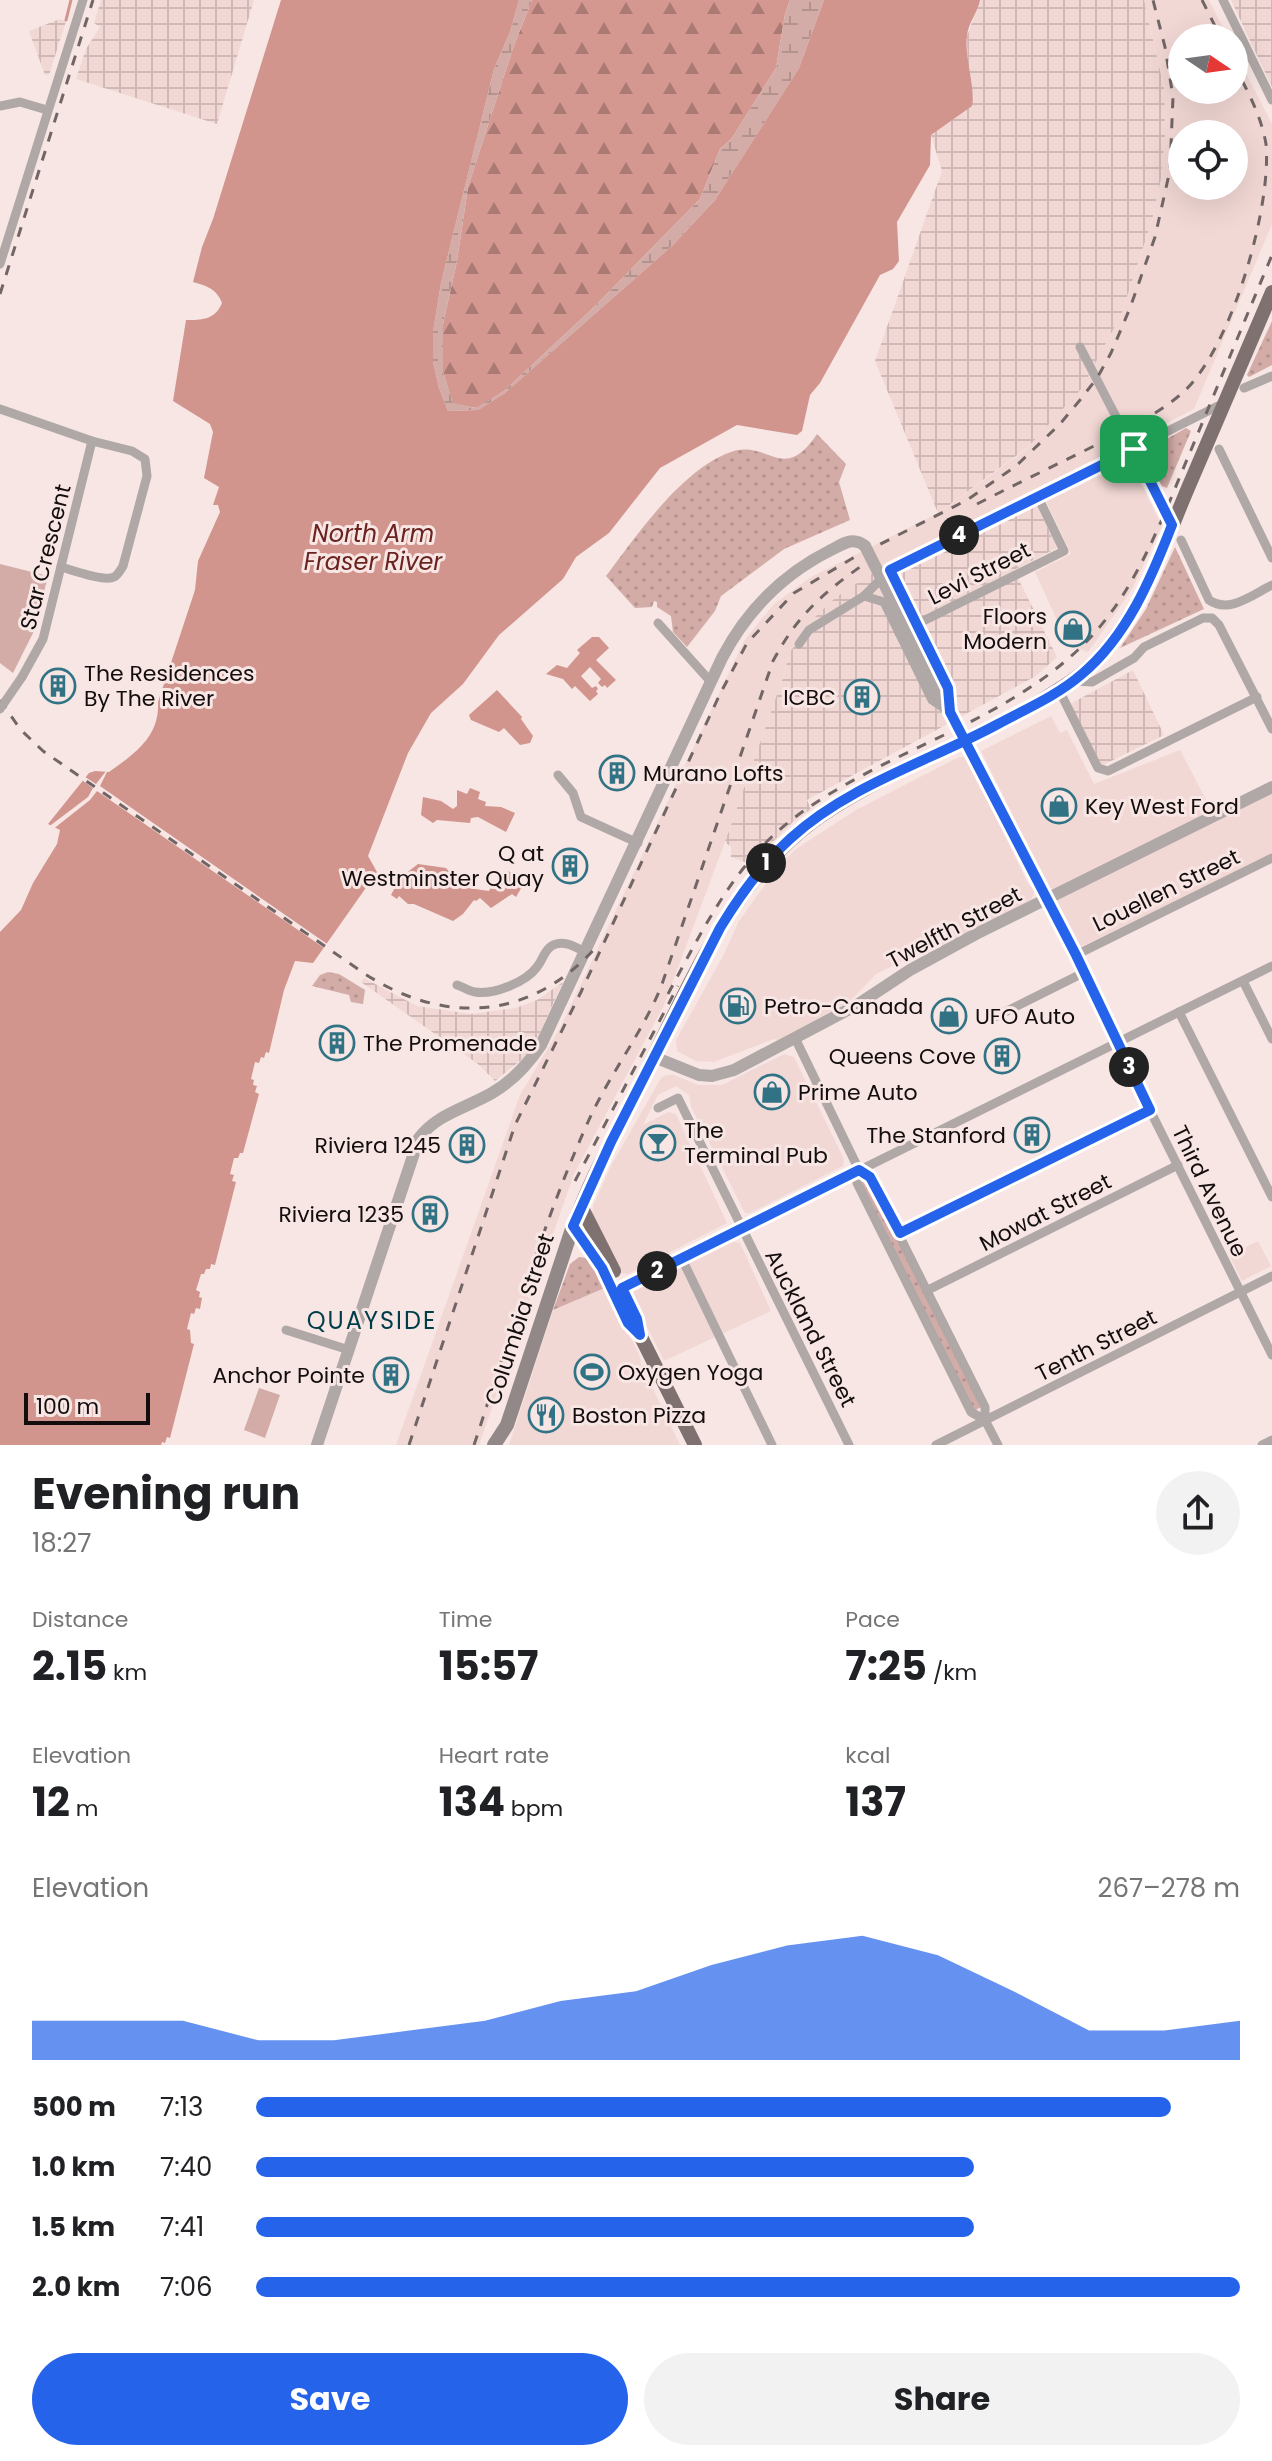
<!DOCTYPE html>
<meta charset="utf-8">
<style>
body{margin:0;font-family:Poppins,sans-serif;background:#f2f2f2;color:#202124;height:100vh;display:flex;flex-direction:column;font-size:30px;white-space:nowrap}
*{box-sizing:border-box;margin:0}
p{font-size:26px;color:#757577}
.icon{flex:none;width:44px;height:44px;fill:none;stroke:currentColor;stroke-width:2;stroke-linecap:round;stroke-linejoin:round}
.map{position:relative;height:1445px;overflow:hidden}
.drawer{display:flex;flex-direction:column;background:#fff;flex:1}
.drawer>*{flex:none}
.needle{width:52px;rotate:103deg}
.fabs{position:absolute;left:1168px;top:24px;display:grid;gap:16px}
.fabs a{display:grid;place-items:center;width:80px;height:80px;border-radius:50%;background:#fff;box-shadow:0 8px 32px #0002;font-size:40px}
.scale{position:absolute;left:24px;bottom:20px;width:126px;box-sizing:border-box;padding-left:8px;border:4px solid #130d0d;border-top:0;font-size:22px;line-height:28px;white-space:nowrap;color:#130d0d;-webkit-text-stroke:6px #f7e6e3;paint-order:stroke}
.pin{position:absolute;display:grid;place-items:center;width:68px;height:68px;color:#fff;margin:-34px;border-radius:16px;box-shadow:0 4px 12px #0006}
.km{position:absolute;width:40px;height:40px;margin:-20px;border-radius:50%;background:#222;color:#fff;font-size:22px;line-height:40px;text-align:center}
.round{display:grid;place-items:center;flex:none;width:84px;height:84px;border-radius:42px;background:#f2f2f2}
.head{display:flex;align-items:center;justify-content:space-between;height:136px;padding:0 32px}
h1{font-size:44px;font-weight:700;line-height:60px}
.figures{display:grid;grid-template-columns:repeat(3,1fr);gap:12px;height:136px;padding:8px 32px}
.figures div{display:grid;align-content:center}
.figures b{font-size:40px;font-weight:700}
.figures small{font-size:22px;font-weight:400}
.figures p{font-size:22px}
.chart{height:224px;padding:16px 32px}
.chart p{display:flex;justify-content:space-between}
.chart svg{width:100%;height:144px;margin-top:8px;fill:#2563eb;opacity:.7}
.button{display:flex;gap:16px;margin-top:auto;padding:16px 32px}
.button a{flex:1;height:92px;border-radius:48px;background:#2563eb;color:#fff;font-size:32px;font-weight:700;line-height:92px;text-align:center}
.button a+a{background:#f2f2f2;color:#202124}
ul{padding:0 32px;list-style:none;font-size:26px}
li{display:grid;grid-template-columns:128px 96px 1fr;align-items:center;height:60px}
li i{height:20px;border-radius:10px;background:#2563eb}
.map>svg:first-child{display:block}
.built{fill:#f2d8d5;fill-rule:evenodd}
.industrial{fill:url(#industrial-grid)}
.grass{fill:url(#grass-dots)}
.forest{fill:url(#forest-firs)}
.wetland{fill:url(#wetland-marsh)}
.garden{fill:#d3aca8}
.water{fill:#d1958e}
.pier{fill:#f7e6e3}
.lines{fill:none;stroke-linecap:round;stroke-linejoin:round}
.stream{stroke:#d1958e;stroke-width:3}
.minor{stroke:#afa8a7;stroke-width:9}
.tertiary{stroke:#afa8a7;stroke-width:12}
.secondary{stroke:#928887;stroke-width:14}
.primary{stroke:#7e716f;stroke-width:14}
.rail{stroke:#716665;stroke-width:3;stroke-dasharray:10 10;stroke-linecap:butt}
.minor-bridge{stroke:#afa8a7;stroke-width:9}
.tertiary-bridge{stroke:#afa8a7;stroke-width:12}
.route-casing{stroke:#fff;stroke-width:16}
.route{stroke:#2563eb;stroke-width:10}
.labels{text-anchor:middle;stroke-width:6;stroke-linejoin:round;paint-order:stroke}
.street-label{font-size:22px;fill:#130d0d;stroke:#f7e6e3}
.poi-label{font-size:22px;fill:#130d0d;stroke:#f7e6e3;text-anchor:start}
.water-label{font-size:24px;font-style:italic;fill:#6b2320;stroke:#f7e6e3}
.neighbourhood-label{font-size:24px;letter-spacing:2px;fill:#003d4a;stroke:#f7e6e3}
</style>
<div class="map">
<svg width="1272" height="1445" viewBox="0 0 1272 1445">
<defs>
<pattern id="industrial-grid" width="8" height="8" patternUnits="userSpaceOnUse" patternTransform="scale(2)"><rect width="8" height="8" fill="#f2d8d5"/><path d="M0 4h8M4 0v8" fill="none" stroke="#cfb8b6"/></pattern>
<pattern id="grass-dots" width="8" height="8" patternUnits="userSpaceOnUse" patternTransform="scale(2)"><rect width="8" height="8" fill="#d3aca8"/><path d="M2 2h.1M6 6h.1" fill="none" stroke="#b4938f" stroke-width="1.8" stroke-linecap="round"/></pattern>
<pattern id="forest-firs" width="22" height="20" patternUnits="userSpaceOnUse" patternTransform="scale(2)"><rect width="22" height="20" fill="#d49891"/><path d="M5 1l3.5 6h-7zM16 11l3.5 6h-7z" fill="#ab7a75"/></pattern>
<pattern id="wetland-marsh" width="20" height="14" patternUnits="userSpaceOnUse" patternTransform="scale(2)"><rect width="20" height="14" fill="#d3aca8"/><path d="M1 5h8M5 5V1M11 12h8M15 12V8" fill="none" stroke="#b4938f"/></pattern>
</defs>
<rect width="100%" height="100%" fill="#f7e6e3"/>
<g class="built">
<path d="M1144 0H1209L1228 38H1182V90H1234V50L1272 124V224L1194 409 869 575 835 598 788 655 785 672 725 842 664 1005 574 1174 479 1445H396L520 1095 560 1028 744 641 774 604 811 577 938 513 1027 449 1121 315 1152 220 1161 179 1164 88ZM1182 134H1234V186H1182Z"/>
<polygon points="1125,459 1130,462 1162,526 1131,591 1088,652 1069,646 1035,572 1071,554 1046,501 1057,491"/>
<polygon points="1051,716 1060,733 1067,730 1094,784 1180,750 1212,811 1272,781 1272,855 1080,947 1076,945 981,751"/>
<polygon points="959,757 965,757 981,784 1028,884 1035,890 1032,899 941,946 935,945 876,974 850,1001 778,1040 774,1039 714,1062 696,1061 677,1051 676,1040 723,956 739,921 777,868 796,849 856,810"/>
<polygon points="784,1054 794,1057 844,1159 843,1166 750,1213 745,1213 691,1107 689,1095 676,1086 658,1095 643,1125 668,1112 676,1114 727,1223 628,1274 620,1273 592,1215 593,1206 612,1164 661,1078 666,1075 674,1075 698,1085 722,1085"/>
<polygon points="731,1241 740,1243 771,1311 664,1361 633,1299 634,1291"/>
<polygon points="1258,1241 1271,1266 1242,1281 1229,1255"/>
<polygon points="607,1287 640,1357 641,1364 680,1445 509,1445 553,1310"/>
</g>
<g class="industrial">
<polygon points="101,0 254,0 217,124 76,79 86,49 100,27 94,23"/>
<polygon points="980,0 1144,0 1164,88 1165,135 1161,179 1152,220 1121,315 1082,388 1027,448 938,513 875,361 942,171 931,135 974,98 968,77 967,36"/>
<polygon points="1231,0 1272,0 1272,87"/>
<polygon points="60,19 66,21 49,75 45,75 29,31"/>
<polygon points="1031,492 1057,548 1014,570 1057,657 1036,676 807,800 811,809 793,822 750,864 731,857 731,847 725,842 785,672 788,655 814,618 835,598 869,575"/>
<polygon points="1133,670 1164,735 1101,766 1070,704"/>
<polygon points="364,978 417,1006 471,1014 516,1008 537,1000 563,982 537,1039 525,1057 495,1081 478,1064 361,982"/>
</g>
<g class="grass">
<polygon points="1272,321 1272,365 1249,377 1247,375"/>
<polygon points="1186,428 1191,431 1167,488 1162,486 1147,462 1146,451"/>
<path d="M817 434 846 464 839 482 850 520 784 549 721 596 715 611 687 647 673 632 671 616 657 607V602L654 601 652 607 635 608 606 576C637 535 682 469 731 452 769 439 783 485 817 434Z"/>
<polygon points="1175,547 1204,609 1120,648 1146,609"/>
<polygon points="328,972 339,974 365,990 363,1004 351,1002 349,995 312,986 320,975"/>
<polygon points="867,1179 981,1407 974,1411 861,1183"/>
<polygon points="579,1257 587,1258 607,1287 553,1310 570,1264"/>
</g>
<polygon class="forest" points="532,0 790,0 785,14 776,68 732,138 720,149 700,199 592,309 504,391 477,408 453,404 443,372 443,324 457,261 468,187 513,48"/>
<polygon class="wetland" points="519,0 532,0 513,48 468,187 457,261 443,324 443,372 453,403 476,408 504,391 592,309 700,199 720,149 732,138 776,68 785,14 790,0 824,0 799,68 715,200 673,245 505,393 478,410 448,411 439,388 433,362 433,332 441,283 494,69 510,32"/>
<g class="garden">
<polygon points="0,564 48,576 34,631 13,673 0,663"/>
<polygon points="259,1388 280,1395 265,1438 244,1430"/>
</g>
<g class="water">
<path d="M281 0H519L510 32 494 69 441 283 433 332V362L439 388 448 411 478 410 505 393 673 245 715 200 799 68 824 0H980C978 12 968 23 967 36 964 57 976 89 972 106L931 135 930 165 897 222 899 261 893 269 880 275 820 383 810 395 802 431 797 435 737 425 660 468 609 533 576 557 563 579 499 635 463 684 431 713 408 753 368 856 377 872 313 963 295 961 284 990 269 1053 266 1052 264 1058 261 1057 259 1063 255 1062 251 1079 254 1080 253 1085 257 1086 255 1092 259 1094 243 1153H240L238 1158H234L230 1174 234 1175 232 1181 236 1182 215 1265 211 1264 210 1269H206L204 1274H201L196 1290 200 1292 199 1297 202 1298 200 1309 196 1308 194 1314 191 1313 187 1329 190 1330 191 1343 194 1344 170 1438 167 1437 165 1443 162 1442 161 1445H0V932L21 910 33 883 57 844 60 830 48 824 89 773 95 771 109 772C134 754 160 737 158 702L195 590 198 561 220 512 218 505H213L219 487 204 478 213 432 210 424 173 401 186 320C202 320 215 320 222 303 217 289 207 286 193 282L202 247 213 219Z"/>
<polygon points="592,637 599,637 609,648 596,660 616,680 607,688 605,685 602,687 598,683 601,679 590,667 581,676 592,688 596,686 598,689 596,691 598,694 590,701 575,686 572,689 563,679 546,674 557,665 567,668 580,653 577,650"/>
<polygon points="497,690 522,717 521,719 533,736 530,743 520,745 504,728 499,732 471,720 469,715"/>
<polygon points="470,788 480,792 478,799 486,802 485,806 501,807 515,813 506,832 478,817 471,818 470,823 437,820 433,823 421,815 423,797 441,801 453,809 457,806 457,790 467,794"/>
<polygon points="418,864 446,868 455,878 454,886 489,891 492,884 499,888 508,871 521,879 523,885 516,897 512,894 491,908 480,898 476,901 474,900 463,914 453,921 414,904 408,904 399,896 397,899 391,895 400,878"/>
</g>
<polygon class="pier" points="110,766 100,786 330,946 327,950 97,791 90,800 52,830 47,828 88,797 93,788 79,778 82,775 96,784"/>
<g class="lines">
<polyline class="stream" points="66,20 71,0"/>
<g class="minor">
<polyline points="1223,0 1272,100"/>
<polyline points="0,106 20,102 47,110"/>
<polyline points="0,264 83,0"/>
<polyline points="1080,347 1172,525"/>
<polyline points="1244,388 1272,376"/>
<path d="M0 409 92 441 132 451 145 459 147 476 123 566C121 569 118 575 114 577 105 582 72 570 61 567"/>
<polyline points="1219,449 1272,558"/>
<path d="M1181 540 1209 600C1229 614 1252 595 1272 585"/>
<polyline points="890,570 948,688 950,708"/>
<polyline points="864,596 884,602 932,700 950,712"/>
<polyline points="658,623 711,682"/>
<polyline points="899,633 1064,551 1037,495"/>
<polyline points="799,644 809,630 864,596 890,570 1224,403"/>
<polyline points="22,677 43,639 92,441"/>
<polyline points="1073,681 1092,682 1134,658 1144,647 1203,618 1212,618 1219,625 1272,729"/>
<polyline points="1059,690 1098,768 1108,771 1257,697"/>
<polyline points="966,741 1076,955 1122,1054 1272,1355"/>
<polyline points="558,775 573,793 581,817 638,843"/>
<polyline points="1076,955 1272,858"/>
<polyline points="1243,981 1272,1039"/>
<path d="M457 985C463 987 469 991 475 992 494 995 526 982 537 967 544 958 545 947 556 944 567 941 576 948 586 952"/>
<polyline points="1179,1012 1272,1197"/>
<polyline points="991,1019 1085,972"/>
<polyline points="795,1038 859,1170 870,1177 985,1407 985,1420 998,1445"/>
<polyline points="658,1108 678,1098 849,1445"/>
<polyline points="859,1170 857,1183 971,1412 985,1420"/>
<polyline points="900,1233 1150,1110"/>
<polyline points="682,1259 772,1445"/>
<polyline points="622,1288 1272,966"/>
<polyline points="928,1290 1178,1165"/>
<polyline points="286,1330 349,1350"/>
<polyline points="936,1445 1272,1276"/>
<polyline points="1262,1445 1272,1440"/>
</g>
<g class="tertiary">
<polyline points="925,665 966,741"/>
<polyline points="654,1057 699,1075 712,1076 734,1070 857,1005 910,970 976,934 1272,787"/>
<path d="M317 1445 419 1138C437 1114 466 1108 492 1093 513 1081 528 1064 541 1045L722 658C747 610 783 574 831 550 843 544 853 536 865 546"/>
</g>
<polyline class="secondary" points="494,1445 507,1425 573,1226"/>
<g class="primary">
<polyline points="581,1206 614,1271"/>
<polyline points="639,1326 640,1335 695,1445"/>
<path d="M640 1335 628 1323 602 1268 573 1226C592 1175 619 1127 643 1078 691 982 735 871 828 811 891 770 963 745 1028 708 1053 693 1077 680 1097 659 1142 611 1163 547 1188 488 1216 422 1244 357 1272 292"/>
</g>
<g class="rail">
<polyline points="1202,0 1221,38"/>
<polyline points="0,294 93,0"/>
<path d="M977 504C1018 483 1060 463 1102 442 1129 428 1156 415 1180 395 1230 354 1272 208 1266 144 1261 115 1247 90 1234 65"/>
<path d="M0 700 20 729 43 751 365 974C446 1026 532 1020 597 946"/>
<path d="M668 994C702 931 735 862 794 818 885 749 1007 724 1088 640 1138 588 1163 516 1191 450 1218 385 1245 320 1272 255"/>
<polyline points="575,1181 678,986"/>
<polyline points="409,1445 515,1125 581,992 720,694 747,643 794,593 853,558 967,500 1016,466 1060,424 1080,400 1097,378 1111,353 1130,308 1155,237 1170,170 1173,97 1165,47 1153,0"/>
<path d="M474 1445C510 1337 541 1226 588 1122 609 1075 641 1035 661 987L773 661C798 614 824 592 867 562"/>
</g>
<polyline class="minor-bridge" points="0,709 22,677"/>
<polyline class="tertiary-bridge" points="865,546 925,665"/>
</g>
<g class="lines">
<g class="route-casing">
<path id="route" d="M1134 449 1172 525C1151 579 1127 636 1082 674 1058 695 1026 709 998 724 930 761 849 785 791 838 762 864 740 895 720 928L611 1142 573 1226 602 1268 628 1323 640 1335 637 1319 622 1288 859 1170 870 1177 900 1233 1150 1110 1076 955 950 712 948 688 890 570 1134 449"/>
</g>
<use href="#route" class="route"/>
</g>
<defs>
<g id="shop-ring" transform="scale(1.8)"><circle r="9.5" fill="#f7e6e3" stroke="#317385" stroke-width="1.5"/><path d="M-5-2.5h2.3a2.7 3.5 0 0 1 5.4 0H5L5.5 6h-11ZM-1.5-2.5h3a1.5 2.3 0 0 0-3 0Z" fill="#317385"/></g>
<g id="building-ring" transform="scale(1.8)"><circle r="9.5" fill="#f7e6e3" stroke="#317385" stroke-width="1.5"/><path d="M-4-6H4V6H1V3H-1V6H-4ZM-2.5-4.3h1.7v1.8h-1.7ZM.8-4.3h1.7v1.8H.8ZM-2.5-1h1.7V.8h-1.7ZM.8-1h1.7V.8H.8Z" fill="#317385"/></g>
<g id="fuel-ring" transform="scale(1.8)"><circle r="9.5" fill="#f7e6e3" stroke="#317385" stroke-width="1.5"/><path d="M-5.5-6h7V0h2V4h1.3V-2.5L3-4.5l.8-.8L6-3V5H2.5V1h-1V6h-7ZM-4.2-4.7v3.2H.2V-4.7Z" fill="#317385"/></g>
<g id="bar-ring" transform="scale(1.8)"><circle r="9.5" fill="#f7e6e3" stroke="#317385" stroke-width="1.5"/><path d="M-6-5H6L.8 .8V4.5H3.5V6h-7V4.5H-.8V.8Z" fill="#317385"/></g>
<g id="stadium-ring" transform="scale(1.8)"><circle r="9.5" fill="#f7e6e3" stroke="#317385" stroke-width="1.5"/><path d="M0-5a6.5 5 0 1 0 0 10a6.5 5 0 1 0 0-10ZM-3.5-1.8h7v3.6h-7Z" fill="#317385"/></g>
<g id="restaurant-ring" transform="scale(1.8)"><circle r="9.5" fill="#f7e6e3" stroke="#317385" stroke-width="1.5"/><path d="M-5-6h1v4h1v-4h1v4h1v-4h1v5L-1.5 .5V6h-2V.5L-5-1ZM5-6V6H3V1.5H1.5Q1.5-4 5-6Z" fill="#317385"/></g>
</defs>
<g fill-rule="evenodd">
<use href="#shop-ring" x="1073" y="629"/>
<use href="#building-ring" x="58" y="686"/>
<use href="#building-ring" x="862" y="697"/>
<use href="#building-ring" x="617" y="773"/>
<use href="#shop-ring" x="1059" y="806"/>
<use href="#building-ring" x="570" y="866"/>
<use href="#fuel-ring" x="738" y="1006"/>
<use href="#shop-ring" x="949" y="1016"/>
<use href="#building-ring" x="337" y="1043"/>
<use href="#building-ring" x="1002" y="1056"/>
<use href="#shop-ring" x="772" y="1092"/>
<use href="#building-ring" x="1032" y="1135"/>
<use href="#bar-ring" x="658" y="1143"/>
<use href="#building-ring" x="467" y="1145"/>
<use href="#building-ring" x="430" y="1214"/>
<use href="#stadium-ring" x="592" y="1372"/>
<use href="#building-ring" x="391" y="1375"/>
<use href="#restaurant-ring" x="546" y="1415"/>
</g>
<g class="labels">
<g class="street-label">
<text transform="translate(45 557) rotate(-76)" y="8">Star Crescent</text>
<text transform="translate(979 573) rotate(-27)" y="8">Levi Street</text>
<text transform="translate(1166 890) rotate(-26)" y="8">Louellen Street</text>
<text transform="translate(954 927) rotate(-28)" y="8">Twelfth Street</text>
<text transform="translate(1210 1191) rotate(64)" y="8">Third Avenue</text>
<text transform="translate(1045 1212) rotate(-27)" y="8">Mowat Street</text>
<text transform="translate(519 1319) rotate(-72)" y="8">Columbia Street</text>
<text transform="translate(811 1328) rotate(63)" y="8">Auckland Street</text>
<text transform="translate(1096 1345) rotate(-27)" y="8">Tenth Street</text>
</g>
<g class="poi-label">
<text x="1047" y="624" text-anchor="end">Floors<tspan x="1047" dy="25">Modern</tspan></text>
<text x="84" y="681">The Residences<tspan x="84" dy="25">By The River</tspan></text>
<text x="836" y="705" text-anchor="end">ICBC</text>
<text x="643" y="781">Murano Lofts</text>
<text x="1085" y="814">Key West Ford</text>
<text x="544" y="861" text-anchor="end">Q at<tspan x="544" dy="25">Westminster Quay</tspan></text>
<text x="764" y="1014">Petro-Canada</text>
<text x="975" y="1024">UFO Auto</text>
<text x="363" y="1051">The Promenade</text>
<text x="976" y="1064" text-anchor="end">Queens Cove</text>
<text x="798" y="1100">Prime Auto</text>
<text x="684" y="1138">The<tspan x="684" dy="25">Terminal Pub</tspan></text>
<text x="1006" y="1143" text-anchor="end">The Stanford</text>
<text x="441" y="1153" text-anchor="end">Riviera 1245</text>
<text x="404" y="1222" text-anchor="end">Riviera 1235</text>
<text x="618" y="1380">Oxygen Yoga</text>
<text x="365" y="1383" text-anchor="end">Anchor Pointe</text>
<text x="572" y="1423">Boston Pizza</text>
</g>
<g class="water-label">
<text x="373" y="542">North Arm<tspan x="373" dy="28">Fraser River</tspan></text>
</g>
<g class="neighbourhood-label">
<text x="372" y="1329">QUAYSIDE</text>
</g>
</g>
</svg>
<div class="fabs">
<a><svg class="needle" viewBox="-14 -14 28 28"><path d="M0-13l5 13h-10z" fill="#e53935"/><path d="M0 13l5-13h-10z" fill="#757577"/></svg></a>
<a><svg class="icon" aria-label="locate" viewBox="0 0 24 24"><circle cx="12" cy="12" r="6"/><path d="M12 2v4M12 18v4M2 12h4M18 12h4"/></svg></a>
</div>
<div class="scale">100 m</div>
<div class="pin" style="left:1134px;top:449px;background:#1e9e55"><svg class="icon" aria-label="arrive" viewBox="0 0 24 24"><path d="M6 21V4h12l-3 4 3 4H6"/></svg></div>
<b class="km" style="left:766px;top:863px">1</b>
<b class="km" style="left:657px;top:1271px">2</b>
<b class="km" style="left:1129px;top:1067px">3</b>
<b class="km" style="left:959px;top:535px">4</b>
</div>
<section class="drawer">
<div class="head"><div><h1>Evening run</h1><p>18:27</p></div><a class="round"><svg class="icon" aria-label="share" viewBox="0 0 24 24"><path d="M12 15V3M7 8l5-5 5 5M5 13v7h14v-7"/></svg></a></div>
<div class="figures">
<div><p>Distance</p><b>2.15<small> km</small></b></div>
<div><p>Time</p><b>15:57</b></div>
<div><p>Pace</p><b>7:25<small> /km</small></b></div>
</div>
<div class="figures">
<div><p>Elevation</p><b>12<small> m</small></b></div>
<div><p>Heart rate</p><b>134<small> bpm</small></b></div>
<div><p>kcal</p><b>137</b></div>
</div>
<div class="chart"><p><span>Elevation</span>267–278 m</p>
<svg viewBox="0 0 160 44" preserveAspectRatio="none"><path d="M0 44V32L10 32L20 32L30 38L40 38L50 35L60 32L70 26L80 23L90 15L100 9L110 6L120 12L130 23L140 35L150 35L160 32V44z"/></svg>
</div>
<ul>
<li><b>500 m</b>7:13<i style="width:93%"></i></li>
<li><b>1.0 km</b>7:40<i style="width:73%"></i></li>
<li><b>1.5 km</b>7:41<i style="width:73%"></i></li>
<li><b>2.0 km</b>7:06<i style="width:100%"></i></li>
</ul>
<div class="button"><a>Save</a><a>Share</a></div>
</section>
